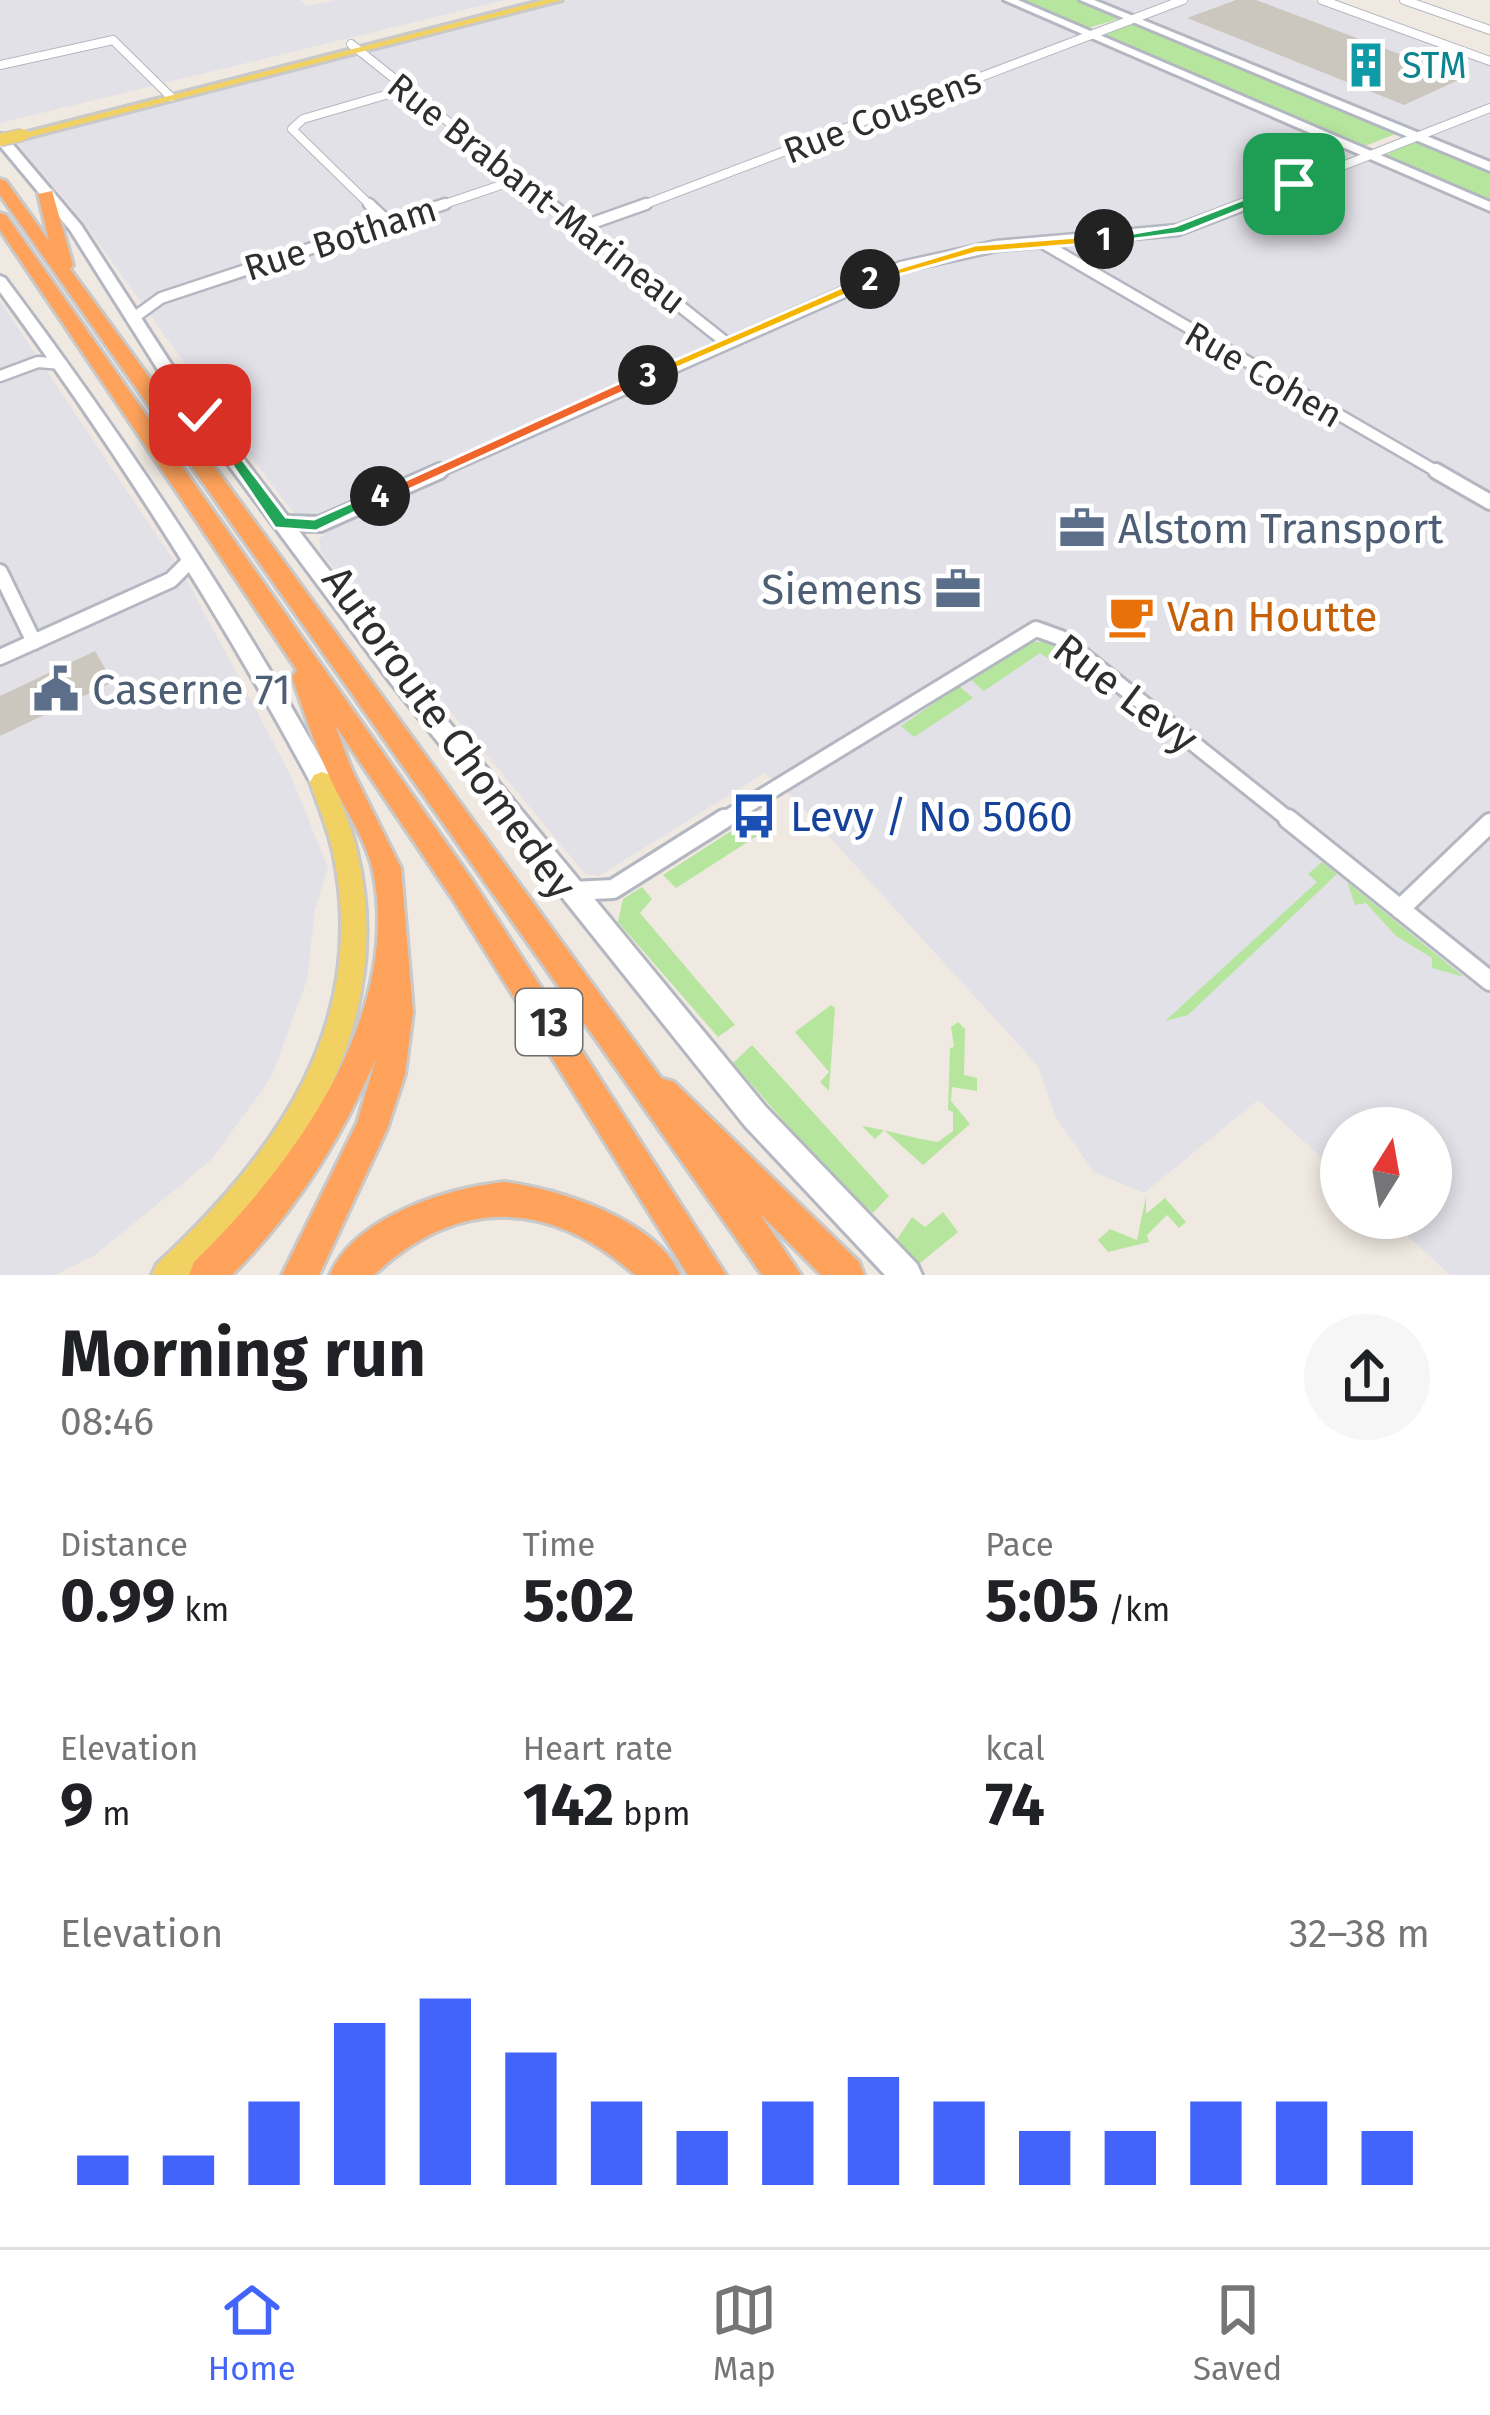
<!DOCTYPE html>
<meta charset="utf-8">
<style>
body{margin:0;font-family:"Fira Sans",sans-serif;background:#f6f6f6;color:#202124;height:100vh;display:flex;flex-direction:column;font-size:45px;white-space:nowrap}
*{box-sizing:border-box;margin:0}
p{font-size:39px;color:#757577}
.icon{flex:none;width:66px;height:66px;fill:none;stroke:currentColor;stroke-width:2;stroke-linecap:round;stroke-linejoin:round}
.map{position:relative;height:1275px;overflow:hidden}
.sheet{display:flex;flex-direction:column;background:#fff;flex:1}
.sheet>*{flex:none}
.needle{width:78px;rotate:11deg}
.fabs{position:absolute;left:1320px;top:1107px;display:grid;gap:24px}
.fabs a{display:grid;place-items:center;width:132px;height:132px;border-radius:50%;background:#fff;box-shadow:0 6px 18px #0003;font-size:60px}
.pin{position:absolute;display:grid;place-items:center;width:102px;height:102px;color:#fff;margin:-51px;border-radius:24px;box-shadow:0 6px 18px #0006}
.km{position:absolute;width:60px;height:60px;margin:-30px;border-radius:50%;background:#222;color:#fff;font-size:33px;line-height:60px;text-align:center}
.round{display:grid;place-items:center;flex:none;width:126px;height:126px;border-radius:63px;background:#f6f6f6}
.overview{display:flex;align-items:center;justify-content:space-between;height:204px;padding:0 60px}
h1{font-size:66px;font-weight:700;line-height:90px}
.metrics{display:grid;grid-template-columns:repeat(3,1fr);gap:18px;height:204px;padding:12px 60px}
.metrics div{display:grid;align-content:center}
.metrics b{font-size:60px;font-weight:700}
.metrics small{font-size:33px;font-weight:400}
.metrics p{font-size:33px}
.chart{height:336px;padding:24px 60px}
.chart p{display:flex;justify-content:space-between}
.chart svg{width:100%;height:216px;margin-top:12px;stroke:#4264fb;stroke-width:6}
.tabs{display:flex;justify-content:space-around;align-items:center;height:168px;border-top:3px solid #e0e0e0;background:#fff;font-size:33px;color:#757577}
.tabs a{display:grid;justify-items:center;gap:6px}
.tabs .active{color:#4264fb}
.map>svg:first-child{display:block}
.industrial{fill:#e3e1e8}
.green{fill:#b6e59e}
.building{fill:#cbc7bf}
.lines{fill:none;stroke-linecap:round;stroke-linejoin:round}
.street-far3-casing{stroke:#b4b7c1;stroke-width:10}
.street-far2-casing{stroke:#b4b7c1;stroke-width:15}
.street-far1-casing{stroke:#b4b7c1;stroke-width:20}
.street-casing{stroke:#b4b7c1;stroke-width:24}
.secondary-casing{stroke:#b4b7c1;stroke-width:6}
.primary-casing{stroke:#c9c9c9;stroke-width:6}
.highway-casing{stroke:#c9c9c9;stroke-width:6}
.street-far3{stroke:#fff;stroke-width:8}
.street-far2{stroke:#fff;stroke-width:10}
.street-far1{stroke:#fff;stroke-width:14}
.street{stroke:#fff;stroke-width:18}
.secondary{fill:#fff;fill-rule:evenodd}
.primary{fill:#f2d163;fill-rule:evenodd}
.highway{fill:#ffa35c;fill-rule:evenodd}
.primary-bridge-casing{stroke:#c9c9c9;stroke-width:15;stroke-linecap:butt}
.primary-bridge{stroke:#f2d163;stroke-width:12}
.split-1{fill:#22a559;stroke:#fff;stroke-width:3}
.split-2{fill:#f5b400;stroke:#fff;stroke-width:3}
.split-3{fill:#f5b400;stroke:#fff;stroke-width:3}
.split-4{fill:#f0652b;stroke:#fff;stroke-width:3}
.split-5{fill:#22a559;stroke:#fff;stroke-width:3}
.labels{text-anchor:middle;stroke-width:10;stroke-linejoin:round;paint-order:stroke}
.far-culture-label{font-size:36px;fill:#0d838f;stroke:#fff;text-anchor:start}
.far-street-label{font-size:36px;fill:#2e2e2e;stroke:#fff}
.shield{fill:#fff;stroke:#6d6d6d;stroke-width:3}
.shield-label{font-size:39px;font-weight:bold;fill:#2e2e2e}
.service-label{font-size:42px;fill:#4e5e75;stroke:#fff;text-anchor:start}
.food-label{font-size:42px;fill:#c56008;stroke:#fff;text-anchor:start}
.street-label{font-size:42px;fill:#2e2e2e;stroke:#fff}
.transit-label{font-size:42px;fill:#164399;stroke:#fff;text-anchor:start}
</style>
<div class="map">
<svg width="1490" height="1275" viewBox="0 0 1490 1275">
<rect width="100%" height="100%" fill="#efe9e1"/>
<g class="industrial">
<polygon points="0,0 300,0 307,6 335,0 505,0 0,123"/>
<polygon points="569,0 998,0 1490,215 1490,1275 1450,1275 1388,1218 1431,1218 1431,1128 1341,1128 1341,1175 1258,1100 1144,1193 1094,1172 1056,1118 1038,1066 795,799 765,773 599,876 585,874 374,619 321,552 319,539 327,532 316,515 295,514 272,485 80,217 18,145 31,136"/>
<polygon points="1097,0 1312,0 1490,62 1490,160"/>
<polygon points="0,301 188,582 291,776 328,868 315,909 307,980 271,1078 210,1161 95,1255 55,1275 0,1275"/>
</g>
<g class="green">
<polygon points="1016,0 1078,0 1118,19 1085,29"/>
<polygon points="1125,24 1142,26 1398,133 1360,148 1102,36"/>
<polygon points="1416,140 1490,170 1490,204 1381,157"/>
<polygon points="1029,642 1047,642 1062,651 1049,659 1040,653 984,691 970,679"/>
<polygon points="959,686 973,698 914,737 901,726"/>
<polygon points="759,813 771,827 676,888 663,875"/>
<polygon points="1322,862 1337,874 1188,1015 1165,1021 1317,882 1308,874"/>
<polygon points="1347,882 1464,977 1432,968 1432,958 1396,936 1366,903 1355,905"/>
<polygon points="642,887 652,899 640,913 735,1025 718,1037 618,922 623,899"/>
<polygon points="831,1005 835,1008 829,1091 820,1082 829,1072 795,1032"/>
<path d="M958 1022 965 1029 964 1075 977 1078V1091L952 1087 951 1101 970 1124 923 1165 884 1130 875 1139 862 1126C889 1130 911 1138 938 1142L953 1131V1112L948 1110 950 1048 954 1047 951 1027Z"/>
<polygon points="752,1045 889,1196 873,1213 838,1183 733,1063"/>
<polygon points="1146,1196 1146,1214 1165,1198 1186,1222 1179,1228 1167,1215 1147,1235 1149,1242 1108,1252 1098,1240 1110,1229 1137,1240"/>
<polygon points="943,1212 958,1232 920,1263 896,1241 912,1217 925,1227"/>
</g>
<g class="building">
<polygon points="1236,0 1256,0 1463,78 1404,105 1187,18"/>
<polygon points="95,651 113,682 0,736 0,696"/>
</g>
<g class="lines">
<g class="street-far3-casing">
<g id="street-far3">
<polyline points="1322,0 1490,61"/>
<polyline points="1404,0 1490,30"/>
<polyline points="351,44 555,207"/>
<polyline points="0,65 113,40 171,97"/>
<polyline points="372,207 292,129 303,119 406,89"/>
<polyline points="436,207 519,179"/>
<polyline points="638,207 1183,0"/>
<polyline points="1238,207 1490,108"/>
</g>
</g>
<g class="street-far2-casing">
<g id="street-far2">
<polyline points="369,204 388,222"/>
<polyline points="551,204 724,341"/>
<polyline points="581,227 646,204"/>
<polyline points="1041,242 1441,474"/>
<polyline points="132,319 161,298 445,204"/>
<polyline points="0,376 38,362 62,364"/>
<polyline points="433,474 901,267 996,246 1178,230 1246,204"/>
</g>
</g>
<g class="street-far1-casing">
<g id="street-far1">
<polyline points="1436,471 1490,502"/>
<polyline points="281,523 320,524 440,471"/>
<polyline points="0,572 34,642"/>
<polyline points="0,657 171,580 192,559"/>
<polyline points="720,822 1036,629 1061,638 1292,822"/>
</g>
</g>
<g class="street-casing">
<g id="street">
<polyline points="1288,819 1490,981"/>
<polyline points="572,891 613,889 724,819"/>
<polyline points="1400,909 1490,823"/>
</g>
</g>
<g class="secondary-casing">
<g id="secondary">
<polygon points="1004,0 1018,0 1490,202 1490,211"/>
<polygon points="1080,0 1094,0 1490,162 1490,171"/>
<polygon points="0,134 5,135 81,225 173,367 406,670 765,1106 917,1264 922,1275 885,1275 745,1126 390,682 160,373 70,230 0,146"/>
<path d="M0 276 5 278C124 437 234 601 330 775L334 782 330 789 322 792 314 789C221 615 116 451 0 292Z"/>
</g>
</g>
<g class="primary-casing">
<g id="primary">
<polygon points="544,0 562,0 22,139 16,135"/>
<path d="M322 772 330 775 334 782C341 805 352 828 357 852 397 1016 305 1166 191 1275H152L157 1264C276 1154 370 1024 333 852 328 829 318 805 310 782L314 775Z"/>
</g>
</g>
<g class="highway-casing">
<g id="highway">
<polygon points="0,179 6,181 49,241 38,194 52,191 73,265 70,269 661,1078 674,1082 859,1262 864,1275 821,1275 760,1214 801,1275 762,1275 0,195"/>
<path d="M0 213 6 215 472 880 726 1275H688L452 898 335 725 352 770 401 868 413 1012 405 1074 387 1129 319 1275H282L357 1123 376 1058C341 1140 295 1212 232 1275H189L194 1262C292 1167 403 1015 373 871 366 837 340 803 327 771 313 741 303 708 292 677L297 670 0 230Z"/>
<path d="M505 1182C559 1189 657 1220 680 1275H635C550 1199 458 1196 374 1275H330C355 1216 448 1188 505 1182Z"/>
</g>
</g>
<use href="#street-far3" class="street-far3"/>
<use href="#street-far2" class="street-far2"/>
<use href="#street-far1" class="street-far1"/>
<use href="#street" class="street"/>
<use href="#secondary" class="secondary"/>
<use href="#primary" class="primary"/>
<use href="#highway" class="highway"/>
<g class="primary-bridge-casing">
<polyline id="primary-bridge" points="0,140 22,135"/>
</g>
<use href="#primary-bridge" class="primary-bridge"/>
</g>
<polygon class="split-1" points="1294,180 1298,187 1183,233 1104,243 1098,239 1175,226"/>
<polygon class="split-2" points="1104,235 1109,242 976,253 870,283 863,279 975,245"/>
<polygon class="split-3" points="870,275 875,282 654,378 641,375"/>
<polygon class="split-4" points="648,370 654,378 386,500 371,496"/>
<polygon class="split-5" points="195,411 206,411 286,517 314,519 380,490 389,496 316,531 275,528"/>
<defs>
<g id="building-bare" transform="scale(3.6)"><path d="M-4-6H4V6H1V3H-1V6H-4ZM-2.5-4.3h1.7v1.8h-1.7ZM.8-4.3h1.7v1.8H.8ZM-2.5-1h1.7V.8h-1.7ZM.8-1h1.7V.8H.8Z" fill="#0f9aa8" stroke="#fff" stroke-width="2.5" paint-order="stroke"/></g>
<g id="office-bare" transform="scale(3.6)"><path d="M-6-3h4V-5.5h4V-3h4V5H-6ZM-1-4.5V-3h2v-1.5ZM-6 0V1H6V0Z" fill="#5c6f8a" stroke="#fff" stroke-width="2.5" paint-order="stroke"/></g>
<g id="cafe-bare" transform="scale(3.6)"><path d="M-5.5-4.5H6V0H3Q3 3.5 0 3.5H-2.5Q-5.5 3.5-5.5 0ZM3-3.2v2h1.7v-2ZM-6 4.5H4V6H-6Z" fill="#e8710a" stroke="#fff" stroke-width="2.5" paint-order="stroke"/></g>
<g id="civic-bare" transform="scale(3.6)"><path d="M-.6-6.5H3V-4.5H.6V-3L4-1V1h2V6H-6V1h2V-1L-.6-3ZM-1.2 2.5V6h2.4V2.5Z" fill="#5c6f8a" stroke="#fff" stroke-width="2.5" paint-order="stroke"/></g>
<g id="bus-bare" transform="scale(3.6)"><path d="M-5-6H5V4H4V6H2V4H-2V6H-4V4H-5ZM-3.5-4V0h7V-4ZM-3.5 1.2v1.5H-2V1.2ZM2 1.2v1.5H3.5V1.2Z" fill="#1a4fb4" stroke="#fff" stroke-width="2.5" paint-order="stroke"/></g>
</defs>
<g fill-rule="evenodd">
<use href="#building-bare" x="1366" y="65"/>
<use href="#office-bare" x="1082" y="528"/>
<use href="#office-bare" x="958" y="589"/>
<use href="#cafe-bare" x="1131" y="616"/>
<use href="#civic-bare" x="56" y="689"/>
<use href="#bus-bare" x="754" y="816"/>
</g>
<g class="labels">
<g class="far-culture-label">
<text x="1402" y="78">STM</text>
</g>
<g class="far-street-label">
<text transform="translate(882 115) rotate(-21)" y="13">Rue Cousens</text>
<text transform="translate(537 193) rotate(38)" y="13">Rue Brabant-Marineau</text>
<text transform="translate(340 238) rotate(-18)" y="13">Rue Botham</text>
<text transform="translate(1264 374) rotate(30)" y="13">Rue Cohen</text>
</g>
<rect class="shield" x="516" y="989" width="66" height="66" rx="9"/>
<g class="shield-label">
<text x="549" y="1036">13</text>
</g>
<g class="service-label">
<text x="1118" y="543">Alstom Transport</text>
<text x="922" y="604" text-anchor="end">Siemens</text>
<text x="92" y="704">Caserne 71</text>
</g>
<g class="food-label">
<text x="1167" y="631">Van Houtte</text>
</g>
<g class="street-label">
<text transform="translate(1126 693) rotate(37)" y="15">Rue Levy</text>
<text transform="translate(450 732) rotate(54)" y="15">Autoroute Chomedey</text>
</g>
<g class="transit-label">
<text x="790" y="831">Levy / No 5060</text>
</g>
</g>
</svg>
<div class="fabs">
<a><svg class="needle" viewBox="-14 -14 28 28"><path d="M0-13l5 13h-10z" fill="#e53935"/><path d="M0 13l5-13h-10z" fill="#757577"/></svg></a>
</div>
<div class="pin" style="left:1294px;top:184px;background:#1e9e55"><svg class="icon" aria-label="arrive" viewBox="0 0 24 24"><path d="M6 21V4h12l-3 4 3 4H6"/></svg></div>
<div class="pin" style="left:200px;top:415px;background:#d93025"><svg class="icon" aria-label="check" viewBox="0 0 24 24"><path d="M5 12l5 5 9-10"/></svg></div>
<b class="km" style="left:1104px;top:239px">1</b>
<b class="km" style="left:870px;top:279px">2</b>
<b class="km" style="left:648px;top:375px">3</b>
<b class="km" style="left:380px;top:496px">4</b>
</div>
<section class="sheet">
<div class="overview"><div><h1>Morning run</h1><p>08:46</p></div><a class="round"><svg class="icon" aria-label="share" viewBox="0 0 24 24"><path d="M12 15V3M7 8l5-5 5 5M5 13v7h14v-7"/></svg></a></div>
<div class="metrics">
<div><p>Distance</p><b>0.99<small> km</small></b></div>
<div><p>Time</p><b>5:02</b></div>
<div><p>Pace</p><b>5:05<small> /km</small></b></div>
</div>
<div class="metrics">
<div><p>Elevation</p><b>9<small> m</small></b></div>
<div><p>Heart rate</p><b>142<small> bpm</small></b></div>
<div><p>kcal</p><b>74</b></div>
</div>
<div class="chart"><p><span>Elevation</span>32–38 m</p>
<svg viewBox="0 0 160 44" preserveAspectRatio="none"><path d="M5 44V38M15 44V38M25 44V27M35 44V11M45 44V6M55 44V17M65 44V27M75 44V33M85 44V27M95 44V22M105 44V27M115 44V33M125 44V33M135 44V27M145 44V27M155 44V33"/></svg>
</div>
</section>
<nav class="tabs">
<a class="active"><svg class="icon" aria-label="home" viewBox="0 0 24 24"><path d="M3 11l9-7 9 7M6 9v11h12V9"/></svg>Home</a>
<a><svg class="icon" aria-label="map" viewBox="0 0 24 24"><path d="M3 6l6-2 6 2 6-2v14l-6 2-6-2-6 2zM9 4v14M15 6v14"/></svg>Map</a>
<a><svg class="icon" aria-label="saved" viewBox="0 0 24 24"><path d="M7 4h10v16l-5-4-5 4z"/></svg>Saved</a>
</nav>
